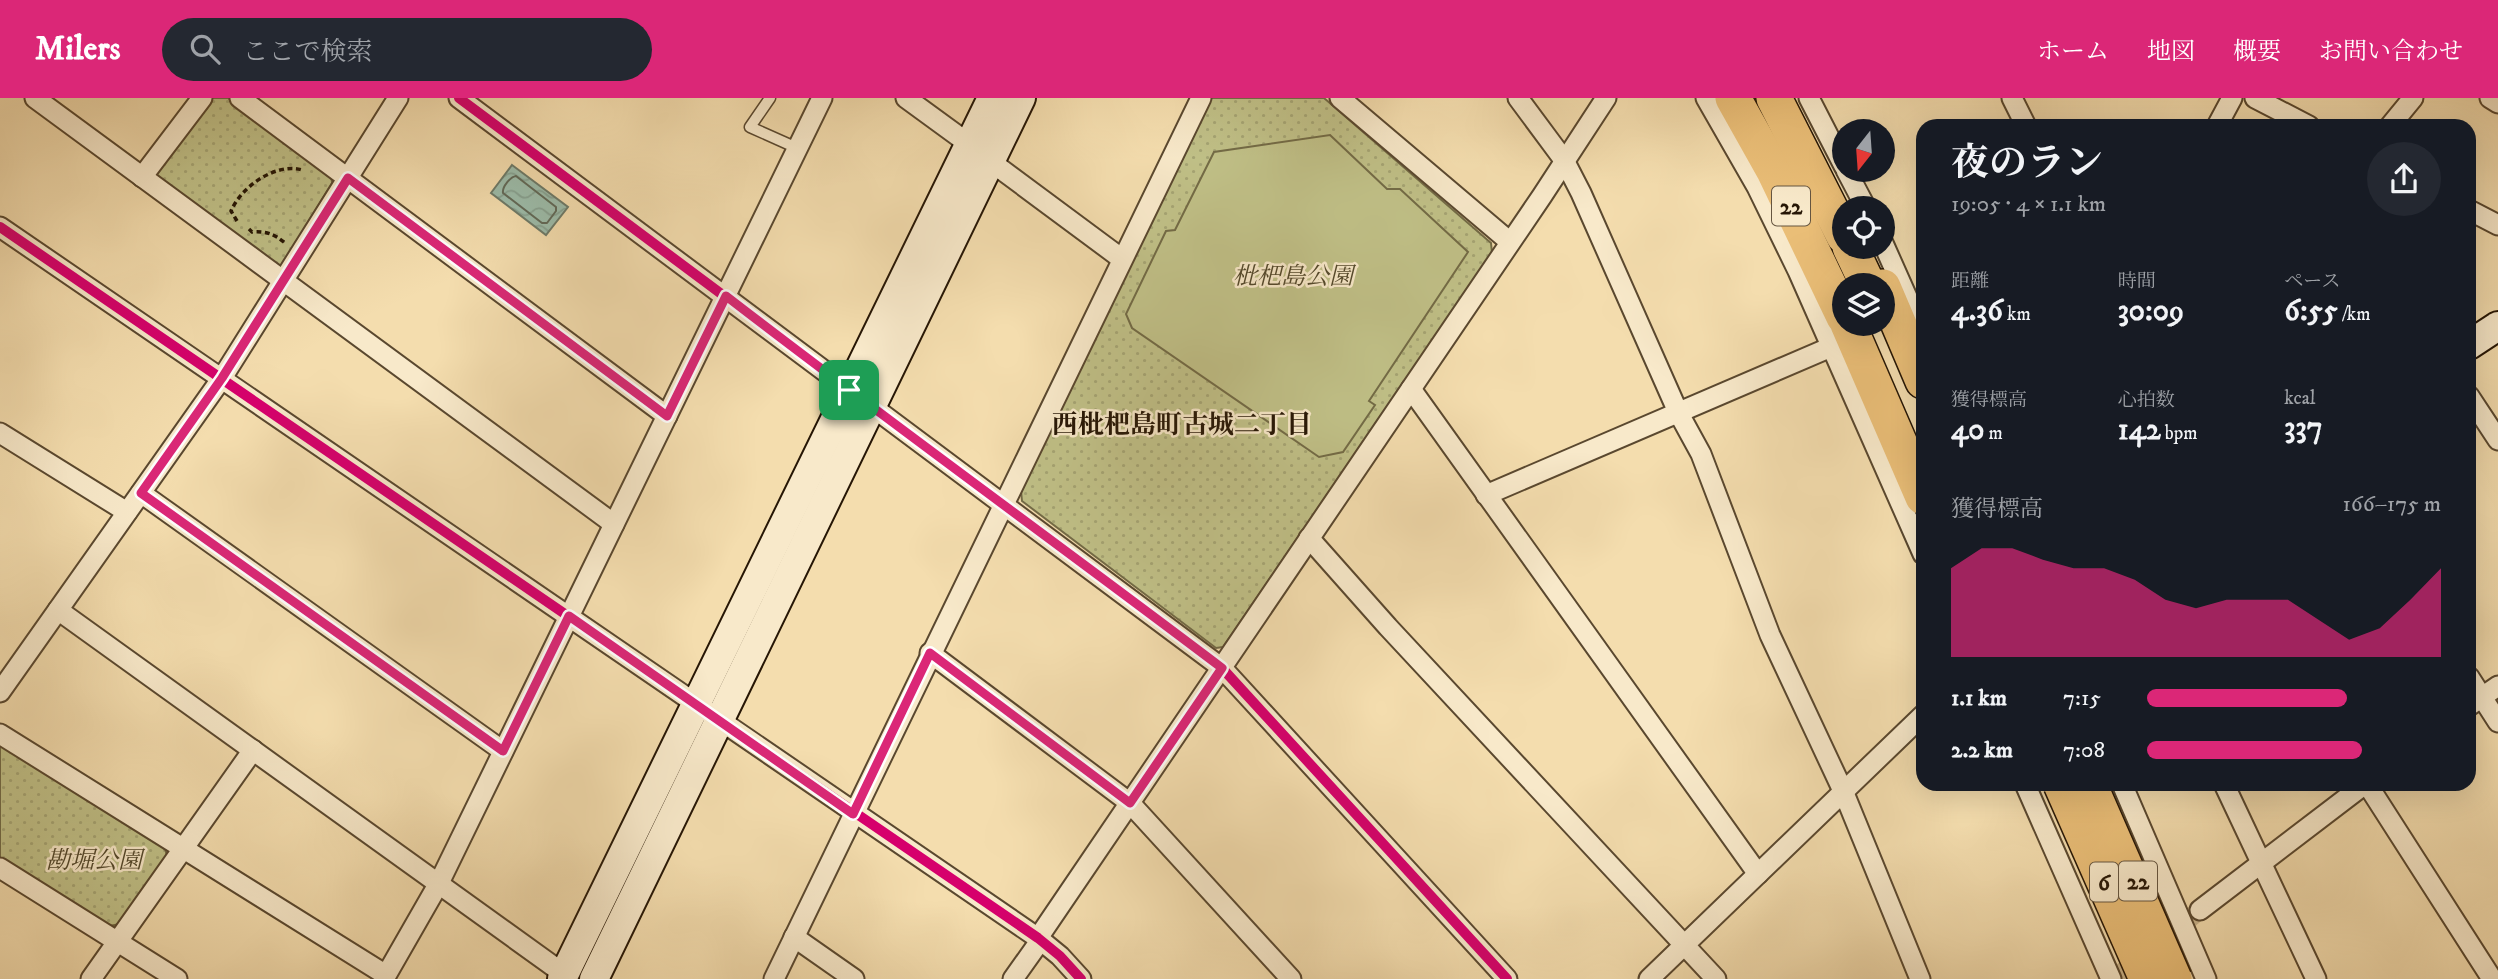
<!DOCTYPE html>
<html lang="ja">
<meta charset="utf-8">
<style>
body{margin:0;font-family:"IM FELL DW Pica","Noto Serif JP",serif;background:#242831;color:#f1f3f6;height:100vh;display:flex;flex-direction:column;font-size:26px;white-space:nowrap}
*{box-sizing:border-box;margin:0}
p{font-size:23px;color:#9ea1a6}
.icon{flex:none;width:38px;height:38px;fill:none;stroke:currentColor;stroke-width:2;stroke-linecap:round;stroke-linejoin:round}
.map{position:relative;flex:1;overflow:hidden}
.drawer{position:absolute;left:1916px;top:21px;width:560px;height:672px;display:flex;flex-direction:column;background:#171b24;border-radius:21px;box-shadow:0 7px 28px #0002}
.drawer>*{flex:none}
.needle{width:46px;rotate:197deg}
.tools{position:absolute;left:1832px;top:21px;display:grid;gap:14px}
.tools a{display:grid;place-items:center;width:63px;height:63px;border-radius:50%;background:#171b24;box-shadow:0 7px 28px #0002;font-size:35px}
.pin{position:absolute;display:grid;place-items:center;width:60px;height:60px;color:#fff;margin:-30px;border-radius:14px;box-shadow:0 4px 10px #0006}
.round{display:grid;place-items:center;flex:none;width:74px;height:74px;border-radius:37px;background:#242831}
.summary{display:flex;align-items:center;justify-content:space-between;height:119px;padding:0 35px}
h1{font-size:38px;font-weight:700;line-height:52px}
.stats{display:grid;grid-template-columns:repeat(3,1fr);gap:10px;height:119px;padding:7px 35px}
.stats div{display:grid;align-content:center}
.stats b{font-size:30px;font-weight:700}
.stats small{font-size:19px;font-weight:400}
.stats p{font-size:19px}
.chart{height:196px;padding:14px 35px}
.chart p{display:flex;justify-content:space-between}
.chart svg{width:100%;height:126px;margin-top:7px;fill:#db2777;opacity:.7}
ul{padding:0 35px;list-style:none;font-size:23px}
li{display:grid;grid-template-columns:112px 84px 1fr;align-items:center;height:52px}
li i{height:18px;border-radius:9px;background:#db2777}
header{display:flex;align-items:center;gap:42px;box-sizing:border-box;height:98px;padding:0 35px;background:#db2777;color:#fff}
header strong{font-size:33px}
nav{display:flex;gap:38px;margin-inline-start:auto;font-size:24px}
.search{width:490px;height:63px;background:#242831;display:flex;align-items:center;gap:18px;box-sizing:border-box;padding:0 24px;border-radius:38px;color:#9ea1a6;font-size:26px}
.map>svg:first-child{display:block}
.green{fill:url(#green-dots);stroke:#736b46;stroke-width:2}
.pitch{fill:#c0c087;stroke:#736b46;stroke-width:2}
.water{fill:url(#water-waves);stroke:#6d7a68;stroke-width:2}
.lines{fill:none;stroke-linecap:round;stroke-linejoin:round}
.shore{stroke:#616958;stroke-width:2}
.street-tunnel{stroke:#cbb58c;stroke-width:19;stroke-dasharray:19 10;stroke-linecap:butt}
.lane-casing{stroke:#5a482f;stroke-width:13}
.street-casing{stroke:#5a482f;stroke-width:23}
.secondary-casing{stroke:#261605;stroke-width:32}
.highway-casing{stroke:#261605;stroke-width:38}
.path{stroke:#261605;stroke-width:3.5;stroke-dasharray:5 3.5;stroke-linecap:butt}
.lane{stroke:#f8e9ca;stroke-width:10}
.street{stroke:#f8e9ca;stroke-width:19}
.secondary{stroke:#f8e9ca;stroke-width:28}
.highway{stroke:#eabe77;stroke-width:35}
.highway-bridge-casing{stroke:#261605;stroke-width:38;stroke-linecap:butt}
.highway-bridge{stroke:#eabe77;stroke-width:35}
.cycleway-casing{stroke:#f8e9ca;stroke-width:15}
.cycleway{stroke:#d6006c;stroke-width:10}
.route-casing{stroke:#fff;stroke-width:14}
.route{stroke:#db2777;stroke-width:9}
.labels{text-anchor:middle;stroke-width:5;stroke-linejoin:round;paint-order:stroke}
.shield{fill:#f8e9ca;stroke:#655540;stroke-width:2}
.shield-label{font-size:23px;font-weight:bold;fill:#261605}
.park-label{font-size:24px;font-style:italic;fill:#54492c;stroke:#f8e9ca}
.neighbourhood-label{font-size:26px;font-weight:bold;fill:#261605;stroke:#f8e9ca}
</style>
<header>
<strong>Milers</strong>
<div class="search"><svg class="icon" aria-label="search" viewBox="0 0 24 24"><circle cx="10" cy="10" r="6"/><path d="M15 15l6 6"/></svg>ここで検索</div>
<nav><a>ホーム</a><a>地図</a><a>概要</a><a>お問い合わせ</a></nav>
</header>
<div class="map">
<svg width="2498" height="881" viewBox="0 0 2498 881">
<defs>
<pattern id="green-dots" width="8" height="8" patternUnits="userSpaceOnUse" patternTransform="scale(1.75)"><rect width="8" height="8" fill="#c0c087"/><path d="M2 2h.1M6 6h.1" fill="none" stroke="#a5a473" stroke-width="1.8" stroke-linecap="round"/></pattern>
<pattern id="water-waves" width="16" height="10" patternUnits="userSpaceOnUse" patternTransform="scale(1.75)"><rect width="16" height="10" fill="#9cbcaa"/><path d="M0 5q4-4 8 0t8 0" fill="none" stroke="#86a191"/></pattern>
</defs>
<rect width="100%" height="100%" fill="#f4ddae"/>
<filter id="stains"><feTurbulence type="fractalNoise" baseFrequency=".00286" numOctaves="4"/><feColorMatrix values="0 0 0 0 .2 0 0 0 0 .09 0 0 0 0 .02 0 0 0 .5 -.17"/></filter>
<radialGradient id="worn" r=".72"><stop offset=".6" stop-color="#630" stop-opacity="0"/><stop offset="1" stop-color="#630" stop-opacity=".3"/></radialGradient>
<g class="green">
<polygon points="207,0 228,0 331,75 332,85 282,167 274,168 156,80 155,71"/>
<polygon points="1211,0 1324,0 1491,145 1492,155 1223,549 1216,550 1022,403 1021,393"/>
<polygon points="0,647 165,750 167,758 120,826 109,828 0,760"/>
</g>
<polygon class="pitch" points="1330,37 1387,91 1400,91 1468,154 1369,303 1375,307 1343,354 1319,359 1132,230 1126,216 1166,133 1175,132 1214,54"/>
<polygon class="water" points="512,67 568,109 546,137 491,95"/>
<g class="lines">
<path class="shore" d="M516 78 556 109V113L547 125H542L503 95C502 89 510 79 516 78Z"/>
<polyline class="street-tunnel" points="2114,881 2200,812"/>
<g class="lane-casing">
<polyline id="lane" points="770,0 750,29 797,50"/>
</g>
<g class="street-casing">
<g id="street">
<polyline points="35,0 614,426"/>
<polyline points="240,0 667,318"/>
<polyline points="459,0 1222,570 1507,881"/>
<polyline points="906,0 969,46"/>
<polyline points="1340,0 1510,144"/>
<polyline points="1518,0 1564,62 1581,95 1678,314 1701,356 1770,537 1844,695 1920,881"/>
<polyline points="1706,0 1757,89 1798,173 1923,456"/>
<polyline points="1809,0 1844,68"/>
<polyline points="2012,0 2026,28"/>
<polyline points="2255,0 2309,28"/>
<polyline points="2490,0 2498,5"/>
<polyline points="2217,28 2232,0"/>
<polyline points="2390,28 2413,0"/>
<polyline points="990,63 1122,161"/>
<polyline points="1846,72 1866,110"/>
<polyline points="142,79 202,0"/>
<polyline points="2469,112 2498,127"/>
<polyline points="0,129 1038,840 1060,858 1081,881"/>
<polyline points="1883,145 1923,235"/>
<polyline points="1411,291 1758,776"/>
<polyline points="2469,298 2498,342"/>
<polyline points="0,335 127,414"/>
<polyline points="141,395 503,653"/>
<polyline points="1486,397 1831,249"/>
<polyline points="1309,440 1388,529 1716,881"/>
<polyline points="58,512 564,876"/>
<polyline points="930,555 1130,705 1291,881"/>
<polyline points="2469,579 2498,624"/>
<polyline points="0,594 222,280 398,0"/>
<polyline points="2469,608 2498,588"/>
<polyline points="0,636 386,877"/>
<polyline points="2025,686 2111,881"/>
<polyline points="2122,686 2206,881"/>
<polyline points="2224,686 2316,881"/>
<polyline points="2367,686 2492,881"/>
<polyline points="0,770 177,881"/>
<polyline points="2200,812 2365,686"/>
<polyline points="794,839 854,881"/>
<polyline points="1038,840 1542,98 1606,0"/>
<polyline points="91,881 253,652"/>
<polyline points="384,881 439,785 822,0"/>
<polyline points="774,881 1201,0"/>
<polyline points="1013,881 1040,843"/>
<polyline points="1649,881 1923,617"/>
</g>
</g>
<g class="secondary-casing">
<g id="secondary">
<polyline points="2469,247 2498,228"/>
<polyline points="562,881 992,0"/>
<polyline points="594,881 1021,0"/>
</g>
</g>
<g class="highway-casing">
<g id="highway">
<polyline points="1733,0 1774,73 1844,219"/>
<polyline points="1774,0 1844,138"/>
<polyline points="1850,149 1868,187"/>
<polyline points="1883,189 1923,283"/>
<polyline points="1848,226 1923,399"/>
</g>
</g>
<g class="path">
<path d="M237 123 231 113C241 89 276 64 302 72"/>
<path d="M249 131 252 134C267 133 274 136 285 145"/>
</g>
<use href="#lane" class="lane"/>
<use href="#street" class="street"/>
<use href="#secondary" class="secondary"/>
<use href="#highway" class="highway"/>
<g class="highway-bridge-casing">
<g id="highway-bridge">
<polyline points="2061,686 2147,881"/>
<polyline points="2089,686 2174,881"/>
</g>
</g>
<use href="#highway-bridge" class="highway-bridge"/>
<g class="cycleway-casing">
<g id="cycleway">
<polyline points="459,0 1222,570 1507,881"/>
<polyline points="0,129 1038,840 1060,858 1081,881"/>
</g>
</g>
<use href="#cycleway" class="cycleway"/>
</g>
<g class="lines">
<g class="route-casing">
<path id="route" d="M348 80 667 318 726 198C889 324 1057 445 1222 570L1130 705 930 555 853 716 569 518 503 653 141 395 222 280Z"/>
</g>
<use href="#route" class="route"/>
</g>
<g class="labels">
<g class="shield">
<rect x="1772" y="88.5" width="38" height="39" rx="5"/>
<rect x="2119" y="763.5" width="38" height="39" rx="5"/>
<rect x="2090" y="764.5" width="28" height="39" rx="5"/>
</g>
<g class="shield-label">
<text x="1791" y="116">22</text>
<text x="2138" y="791">22</text>
<text x="2104" y="792">6</text>
</g>
<g class="park-label">
<text x="1293" y="186">枇杷島公園</text>
<text x="94" y="770">勘堀公園</text>
</g>
<g class="neighbourhood-label">
<text x="1182" y="335">西枇杷島町古城二丁目</text>
</g>
</g>
<rect width="100%" height="100%" filter="url(#stains)"/>
<rect width="100%" height="100%" fill="url(#worn)"/>
</svg>
<div class="tools">
<a><svg class="needle" viewBox="-14 -14 28 28"><path d="M0-13l5 13h-10z" fill="#e53935"/><path d="M0 13l5-13h-10z" fill="#9ea1a6"/></svg></a>
<a><svg class="icon" aria-label="locate" viewBox="0 0 24 24"><circle cx="12" cy="12" r="6"/><path d="M12 2v4M12 18v4M2 12h4M18 12h4"/></svg></a>
<a><svg class="icon" aria-label="layers" viewBox="0 0 24 24"><path d="M12 4l9 5-9 5-9-5zM3 14l9 5 9-5"/></svg></a>
</div>
<div class="pin" style="left:849px;top:292px;background:#1e9e55"><svg class="icon" aria-label="arrive" viewBox="0 0 24 24"><path d="M6 21V4h12l-3 4 3 4H6"/></svg></div>
<section class="drawer">
<div class="summary"><div><h1>夜のラン</h1><p>19:05 · 4 × 1.1 km</p></div><a class="round"><svg class="icon" aria-label="share" viewBox="0 0 24 24"><path d="M12 15V3M7 8l5-5 5 5M5 13v7h14v-7"/></svg></a></div>
<div class="stats">
<div><p>距離</p><b>4.36<small> km</small></b></div>
<div><p>時間</p><b>30:09</b></div>
<div><p>ペース</p><b>6:55<small> /km</small></b></div>
</div>
<div class="stats">
<div><p>獲得標高</p><b>40<small> m</small></b></div>
<div><p>心拍数</p><b>142<small> bpm</small></b></div>
<div><p>kcal</p><b>337</b></div>
</div>
<div class="chart"><p><span>獲得標高</span>166–175 m</p>
<svg viewBox="0 0 160 44" preserveAspectRatio="none"><path d="M0 44V13L10 6L20 6L30 10L40 13L50 13L60 17L70 24L80 27L90 24L100 24L110 24L120 31L130 38L140 34L150 24L160 13V44z"/></svg>
</div>
<ul>
<li><b>1.1 km</b>7:15<i style="width:68%"></i></li>
<li><b>2.2 km</b>7:08<i style="width:73%"></i></li>
</ul>
</section>
</div>
